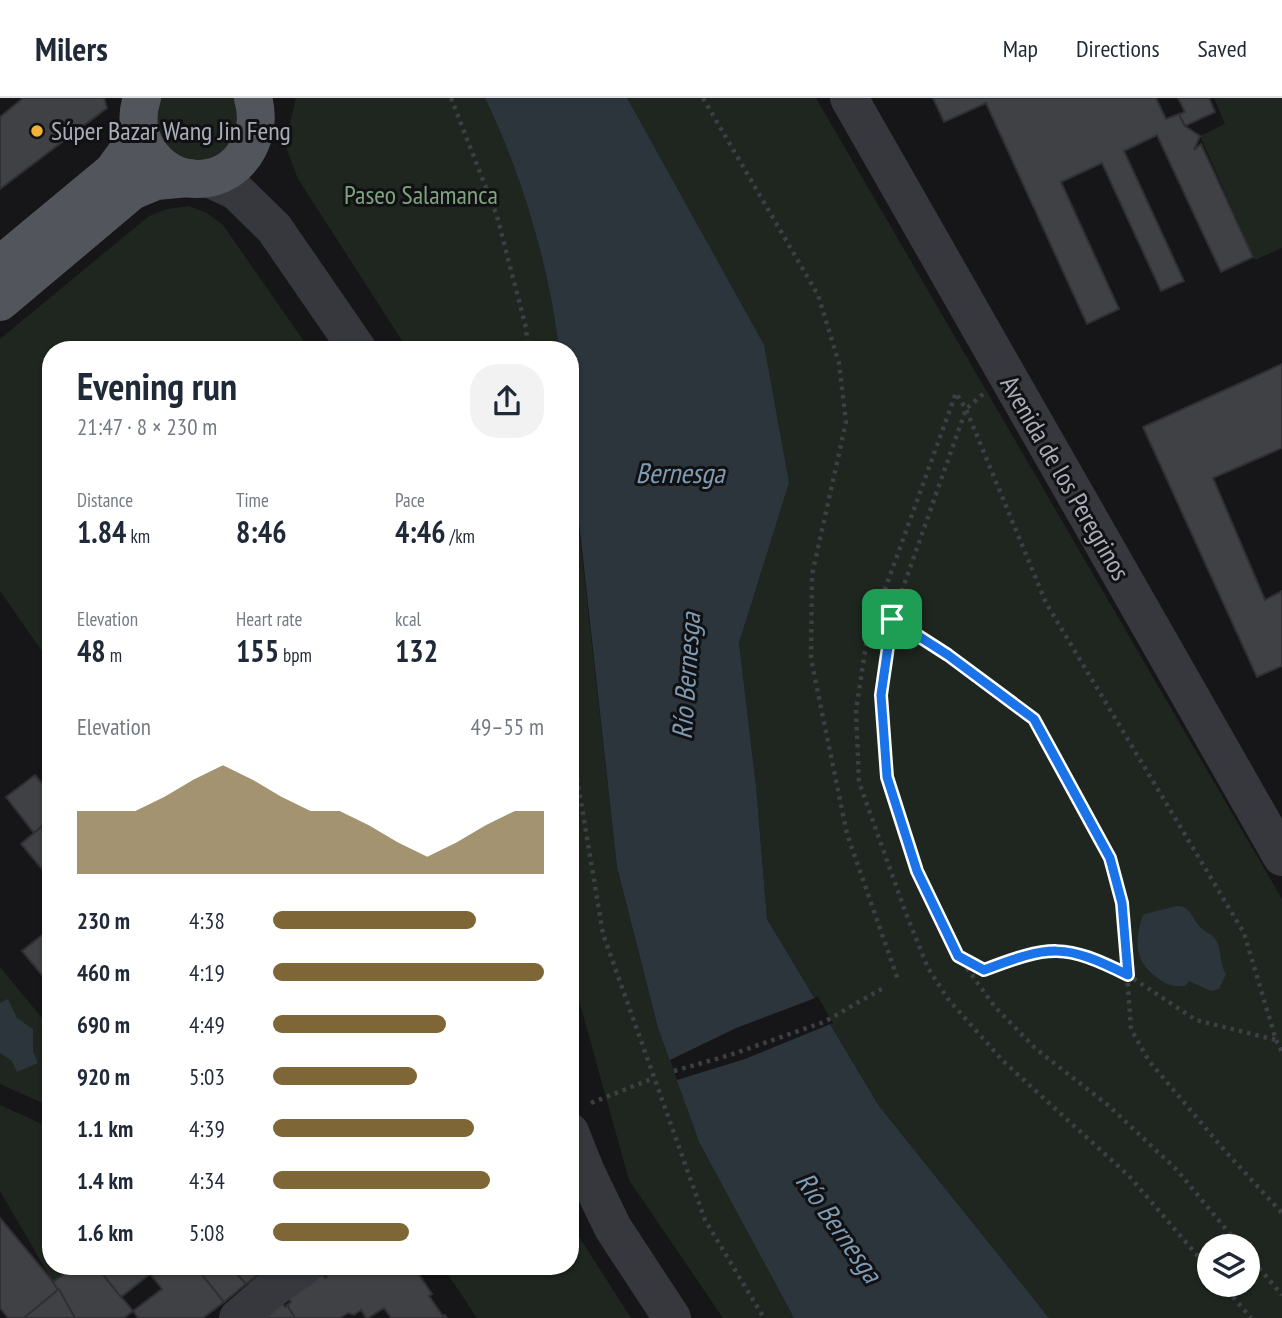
<!DOCTYPE html>
<meta charset="utf-8">
<style>
body{margin:0;font-family:"PT Sans Narrow",sans-serif;background:#f2f2f3;color:#1f2937;height:100vh;display:flex;flex-direction:column;font-size:26px;white-space:nowrap}
*{box-sizing:border-box;margin:0}
p{font-size:23px;color:#747a83}
.icon{flex:none;width:38px;height:38px;fill:none;stroke:currentColor;stroke-width:2;stroke-linecap:round;stroke-linejoin:round}
.map{position:relative;flex:1;overflow:hidden}
.sheet{position:absolute;left:42px;top:243px;width:537px;height:934px;display:flex;flex-direction:column;background:#fff;border-radius:28px;box-shadow:0 2px 5px #0004}
.sheet>*{flex:none}
.buttons{position:absolute;left:1197px;top:1136px;display:grid;gap:14px}
.buttons a{display:grid;place-items:center;width:63px;height:63px;border-radius:50%;background:#fff;box-shadow:0 2px 5px #0004;font-size:35px}
.pin{position:absolute;display:grid;place-items:center;width:60px;height:60px;color:#fff;margin:-30px;border-radius:14px;box-shadow:0 4px 10px #0006}
.round{display:grid;place-items:center;flex:none;width:74px;height:74px;border-radius:28px;background:#f2f2f3}
.headline{display:flex;align-items:center;justify-content:space-between;height:119px;padding:0 35px}
h1{font-size:38px;font-weight:600;line-height:52px}
.figures{display:grid;grid-template-columns:repeat(3,1fr);gap:10px;height:119px;padding:7px 35px}
.figures div{display:grid;align-content:center}
.figures b{font-size:30px;font-weight:600}
.figures small{font-size:19px;font-weight:400}
.figures p{font-size:19px}
.chart{height:196px;padding:14px 35px}
.chart p{display:flex;justify-content:space-between}
.chart svg{width:100%;height:126px;margin-top:7px;fill:#7e6636;opacity:.7}
ul{padding:0 35px;list-style:none;font-size:23px}
li{display:grid;grid-template-columns:112px 84px 1fr;align-items:center;height:52px}
li i{height:18px;border-radius:9px;background:#7e6636}
header{display:flex;align-items:center;gap:42px;box-sizing:border-box;height:98px;padding:0 35px;background:#fff;border-bottom:2px solid #e0e1e3}
header strong{font-size:33px}
nav{display:flex;gap:38px;margin-inline-start:auto;font-size:24px}
.map>svg:first-child{display:block}
.green{fill:#1e261f;fill-rule:evenodd}
.water{fill:#2c353c}
.pier{fill:#161618}
.building{fill:#404145;stroke:#303034;stroke-width:2}
.lines{fill:none;stroke-linecap:round;stroke-linejoin:round}
.path{stroke:#3d3f44;stroke-width:4.5;stroke-dasharray:3.5 5;stroke-linecap:butt}
.minor{stroke:#37383d;stroke-width:38}
.major{stroke:#53555c;stroke-width:38}
.route-casing{stroke:#fff;stroke-width:14}
.route{stroke:#1a73e8;stroke-width:9}
.poi-dot{fill:#f2b134;stroke:#111113;stroke-width:2.5}
.labels{text-anchor:middle;stroke-width:6;stroke-linejoin:round;paint-order:stroke}
.poi-label{font-size:26px;fill:#a8adb8;stroke:#111113;text-anchor:start}
.park-label{font-size:26px;fill:#7fa381;stroke:#111113}
.street-label{font-size:26px;fill:#a8adb8;stroke:#111113}
.water-label{font-size:28px;font-style:italic;fill:#7f9bb3;stroke:#111113}
</style>
<header>
<strong>Milers</strong>
<nav><a>Map</a><a>Directions</a><a>Saved</a></nav>
</header>
<div class="map">
<svg width="1282" height="1220" viewBox="0 0 1282 1220">
<rect width="100%" height="100%" fill="#161618"/>
<g class="green">
<path d="M160 0H234C241 14 240 23 235 36 231 47 227 50 217 56 177 79 146 39 160 0Z"/>
<path d="M296 0H485C521 74 550 171 559 252H408L298 81 285 46Z"/>
<path d="M627 0H816L1282 801V1220H1049L879 1008 767 821 756 688 739 545 789 385 650 45ZM1209 1148H1248V1186H1209Z"/>
<polygon points="1214,0 1282,0 1282,150 1255,162 1200,38 1225,26"/>
<polygon points="189,108 207,115 223,127 310,252 51,252 51,566 0,493 0,241 149,118 167,111"/>
<polygon points="570,352 617,769 658,930 699,1044 794,1220 723,1220 629,1082 571,874"/>
<polygon points="0,869 51,931 51,1009 0,986 0,955 12,963 38,965 33,953 33,931 17,920 8,902 0,905"/>
<polygon points="0,1007 51,1030 51,1169 73,1169 53,1184 0,1093"/>
<polygon points="571,1126 631,1220 477,1220 443,1169 570,1169"/>
</g>
<g class="water">
<path d="M485 0H627L764 247 789 385 739 545 756 688 767 821 879 1008 1049 1220H794L699 1044 658 930 617 769 571 352 570 252H559C550 171 521 74 485 0Z"/>
<path d="M1175 808C1191 807 1191 819 1200 829 1205 835 1213 835 1217 844 1222 855 1219 865 1226 876L1219 891 1211 893 1189 883 1185 888C1174 889 1168 887 1159 881 1134 864 1134 844 1143 817 1154 812 1164 813 1175 808Z"/>
<polygon points="8,901 17,920 33,931 33,953 38,965 17,974 12,963 0,955 0,905"/>
</g>
<polygon class="pier" points="818,899 833,925 745,961 677,982 670,962 736,930"/>
<g class="building">
<polygon points="23,0 104,0 107,10 0,91 0,19"/>
<polygon points="933,0 1156,0 1166,21 1179,16 1185,28 1200,38 1194,52 1201,46 1253,159 1221,174 1157,37 1124,53 1184,183 1161,193 1102,65 1061,84 1119,211 1087,226 986,5 944,24"/>
<polygon points="1178,0 1209,0 1215,14 1185,28 1179,16 1185,14"/>
<polygon points="1282,266 1282,350 1213,380 1265,502 1282,493 1282,568 1257,579 1143,329"/>
<polygon points="35,677 51,696 51,721 34,735 6,699"/>
<polygon points="51,721 51,782 21,746"/>
<polygon points="51,830 51,888 22,853"/>
<polygon points="0,1120 59,1191 24,1220 8,1220 0,1210"/>
<polygon points="73,1169 97,1169 133,1213 124,1220 75,1220 53,1184"/>
<polygon points="97,1169 196,1169 224,1204 203,1220 138,1220 133,1213 162,1191 150,1176 121,1199"/>
<polygon points="196,1169 231,1169 246,1186 224,1204"/>
<polygon points="231,1169 267,1169 246,1186"/>
<polygon points="336,1169 414,1169 416,1172 413,1173 416,1176 418,1175 432,1196 429,1198 443,1218 445,1217 447,1220 391,1220 384,1210 368,1220 366,1220 361,1212 354,1217 348,1215 340,1220 295,1220 287,1207 291,1204 288,1199 322,1176 325,1180 327,1179 325,1176"/>
<polygon points="59,1191 75,1220 24,1220"/>
<polygon points="282,1205 285,1209 287,1207 295,1220 264,1220"/>
</g>
<g class="lines">
<g class="path">
<polyline points="451,0 497,118 526,230 528,252"/>
<polyline points="703,0 818,197 839,265 846,324 812,477 811,561 847,736 898,882"/>
<polyline points="983,296 966,311 892,521 882,597 887,679 917,773 958,858 995,909 1036,951 1109,1008 1176,1071 1240,1148"/>
<polyline points="892,521 948,557 1034,621 1110,760 1122,805 1131,931 1149,963 1225,1053 1282,1115"/>
<polyline points="570,638 603,836 705,1122 764,1220"/>
<polyline points="959,859 984,872 1030,855 1062,852 1091,859 1128,877 1196,922 1276,942"/>
<polyline points="674,973 730,957 824,924 885,889"/>
<polyline points="591,1005 654,980"/>
<polyline points="1248,1157 1282,1197"/>
<polyline points="1209,1171 1129,1078 1003,963 948,901 928,870 905,813 859,684 856,612 867,541 956,295 966,311 1046,505 1244,835 1276,942 1282,954"/>
<polyline points="1222,1186 1251,1220"/>
</g>
<g class="minor">
<polyline points="849,0 1282,759"/>
<polyline points="208,80 236,93 274,130 358,252"/>
<polyline points="570,1034 586,1074 613,1130 672,1220"/>
<polyline points="238,1220 268,1194 303,1169"/>
</g>
<g class="major">
<path d="M142 0C127 42 162 88 208 80 245 73 263 34 253 0"/>
<polyline points="0,167 113,73 129,51 138,28"/>
<polyline points="0,204 132,93 156,83 188,80"/>
</g>
</g>
<g class="lines">
<g class="route-casing">
<path id="route" d="M892 521 948 557 1034 621 1110 760 1122 805 1128 877C1064 845 1050 847 984 872L958 858 917 773 887 679 881 597Z"/>
</g>
<use href="#route" class="route"/>
</g>
<circle class="poi-dot" cx="37" cy="33" r="7"/>
<g class="labels">
<g class="poi-label">
<text x="51" y="42">Súper Bazar Wang Jin Feng</text>
</g>
<g class="park-label">
<text x="421" y="106">Paseo Salamanca</text>
</g>
<g class="street-label">
<text transform="translate(1065 380) rotate(60)" y="9">Avenida de los Peregrinos</text>
</g>
<g class="water-label">
<text x="680" y="385">Bernesga</text>
<text transform="translate(686 578) rotate(-86)" y="10">Río Bernesga</text>
<text transform="translate(839 1129) rotate(55)" y="10">Río Bernesga</text>
</g>
</g>
</svg>
<div class="buttons">
<a><svg class="icon" aria-label="layers" viewBox="0 0 24 24"><path d="M12 4l9 5-9 5-9-5zM3 14l9 5 9-5"/></svg></a>
</div>
<div class="pin" style="left:892px;top:521px;background:#1e9e55"><svg class="icon" aria-label="arrive" viewBox="0 0 24 24"><path d="M6 21V4h12l-3 4 3 4H6"/></svg></div>
<section class="sheet">
<div class="headline"><div><h1>Evening run</h1><p>21:47 · 8 × 230 m</p></div><a class="round"><svg class="icon" aria-label="share" viewBox="0 0 24 24"><path d="M12 15V3M7 8l5-5 5 5M5 13v7h14v-7"/></svg></a></div>
<div class="figures">
<div><p>Distance</p><b>1.84<small> km</small></b></div>
<div><p>Time</p><b>8:46</b></div>
<div><p>Pace</p><b>4:46<small> /km</small></b></div>
</div>
<div class="figures">
<div><p>Elevation</p><b>48<small> m</small></b></div>
<div><p>Heart rate</p><b>155<small> bpm</small></b></div>
<div><p>kcal</p><b>132</b></div>
</div>
<div class="chart"><p><span>Elevation</span>49–55 m</p>
<svg viewBox="0 0 160 44" preserveAspectRatio="none"><path d="M0 44V22L10 22L20 22L30 17L40 11L50 6L60 11L70 17L80 22L90 22L100 27L110 33L120 38L130 33L140 27L150 22L160 22V44z"/></svg>
</div>
<ul>
<li><b>230 m</b>4:38<i style="width:75%"></i></li>
<li><b>460 m</b>4:19<i style="width:100%"></i></li>
<li><b>690 m</b>4:49<i style="width:64%"></i></li>
<li><b>920 m</b>5:03<i style="width:53%"></i></li>
<li><b>1.1 km</b>4:39<i style="width:74%"></i></li>
<li><b>1.4 km</b>4:34<i style="width:80%"></i></li>
<li><b>1.6 km</b>5:08<i style="width:50%"></i></li>
</ul>
</section>
</div>
